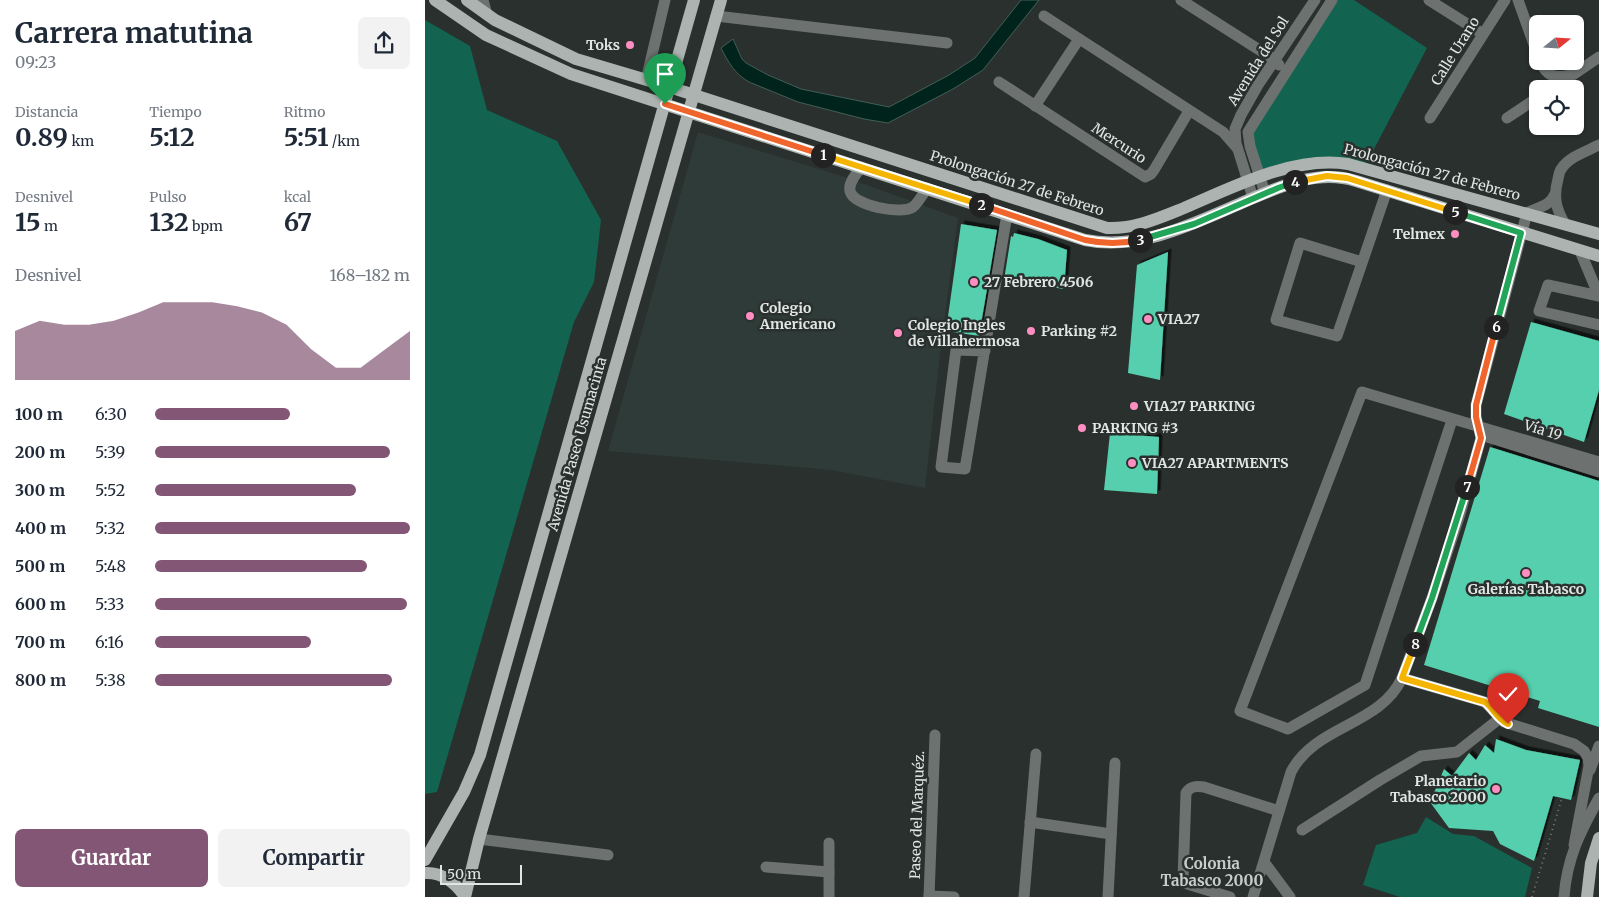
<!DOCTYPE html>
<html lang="es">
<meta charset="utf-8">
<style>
body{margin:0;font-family:Merriweather,serif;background:#f2f2f3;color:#1f2937;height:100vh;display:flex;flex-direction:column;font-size:19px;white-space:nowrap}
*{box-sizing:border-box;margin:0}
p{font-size:16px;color:#747a83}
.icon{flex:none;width:28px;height:28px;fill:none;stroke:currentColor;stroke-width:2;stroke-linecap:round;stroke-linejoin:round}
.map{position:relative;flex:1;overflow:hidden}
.sheet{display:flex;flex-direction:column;background:#fff;width:425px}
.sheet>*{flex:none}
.needle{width:32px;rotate:72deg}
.tools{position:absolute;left:1104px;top:15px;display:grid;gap:10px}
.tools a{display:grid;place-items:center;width:55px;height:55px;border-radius:8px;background:#fff;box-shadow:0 1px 4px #0004;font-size:25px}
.scale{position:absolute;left:15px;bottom:12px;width:82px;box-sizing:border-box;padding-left:5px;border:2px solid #e1e6e4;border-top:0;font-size:14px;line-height:18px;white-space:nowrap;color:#e1e6e4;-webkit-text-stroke:4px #29302d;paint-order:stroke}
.pin{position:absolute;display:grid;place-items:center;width:42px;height:42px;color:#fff;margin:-51px -21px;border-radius:50% 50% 50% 0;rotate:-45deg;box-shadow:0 0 5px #0007}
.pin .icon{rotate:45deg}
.km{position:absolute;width:25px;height:25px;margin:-12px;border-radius:50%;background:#222;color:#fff;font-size:14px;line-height:25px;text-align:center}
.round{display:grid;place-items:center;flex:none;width:52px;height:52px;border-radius:8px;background:#f2f2f3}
.head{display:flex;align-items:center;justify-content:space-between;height:85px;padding:0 15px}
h1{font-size:28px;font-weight:700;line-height:38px}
.stats{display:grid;grid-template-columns:repeat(3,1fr);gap:8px;height:85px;padding:5px 15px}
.stats div{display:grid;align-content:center}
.stats b{font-size:25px;font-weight:700}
.stats small{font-size:14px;font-weight:400}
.stats p{font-size:14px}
.chart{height:140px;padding:10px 15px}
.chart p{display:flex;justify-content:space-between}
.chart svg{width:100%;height:90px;margin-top:5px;fill:#835675;opacity:.7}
.primary-button{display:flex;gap:10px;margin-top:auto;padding:10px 15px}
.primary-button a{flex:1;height:58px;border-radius:8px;background:#835675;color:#fff;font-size:20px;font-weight:700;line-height:58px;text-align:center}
.primary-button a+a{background:#f2f2f3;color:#1f2937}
ul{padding:0 15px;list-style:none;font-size:16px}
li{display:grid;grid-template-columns:80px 60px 1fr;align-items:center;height:38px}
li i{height:12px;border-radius:6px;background:#835675}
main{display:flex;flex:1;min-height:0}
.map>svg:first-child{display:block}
.built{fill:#2f3b38}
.green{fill:#126450}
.water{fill:#00241b;stroke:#445e57}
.building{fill:#57cfae;filter:url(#shadow)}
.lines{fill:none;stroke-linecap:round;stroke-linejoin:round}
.path{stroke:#747a78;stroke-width:2;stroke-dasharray:1 4;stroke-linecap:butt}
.minor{stroke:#6d716f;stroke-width:11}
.major{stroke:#acb3b0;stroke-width:12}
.split-1-casing{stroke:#fff;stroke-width:10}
.split-2-casing{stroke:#fff;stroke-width:10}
.split-3-casing{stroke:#fff;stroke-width:10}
.split-4-casing{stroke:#fff;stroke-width:10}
.split-5-casing{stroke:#fff;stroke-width:10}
.split-6-casing{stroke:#fff;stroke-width:10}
.split-7-casing{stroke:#fff;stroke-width:10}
.split-8-casing{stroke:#fff;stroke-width:10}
.split-9-casing{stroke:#fff;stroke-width:10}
.split-1{stroke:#f0652b;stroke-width:6}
.split-2{stroke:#f5b400;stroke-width:6}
.split-3{stroke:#f0652b;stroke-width:6}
.split-4{stroke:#22a559;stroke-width:6}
.split-5{stroke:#f5b400;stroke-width:6}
.split-6{stroke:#22a559;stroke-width:6}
.split-7{stroke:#f0652b;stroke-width:6}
.split-8{stroke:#22a559;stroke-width:6}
.split-9{stroke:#f5b400;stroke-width:6}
.poi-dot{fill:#fd8ec1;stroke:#29302d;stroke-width:2}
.labels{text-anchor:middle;stroke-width:5;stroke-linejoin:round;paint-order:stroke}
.poi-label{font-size:14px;font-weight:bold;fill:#e1e6e4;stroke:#29302d;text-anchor:start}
.street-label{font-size:14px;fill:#e1e6e4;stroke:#29302d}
.neighbourhood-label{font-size:15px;font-weight:bold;fill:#c6cecb;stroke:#29302d}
</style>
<main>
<section class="sheet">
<div class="head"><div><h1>Carrera matutina</h1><p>09:23</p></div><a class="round"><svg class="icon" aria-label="share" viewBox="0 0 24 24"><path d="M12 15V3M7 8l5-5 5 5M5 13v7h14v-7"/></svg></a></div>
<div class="stats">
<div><p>Distancia</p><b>0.89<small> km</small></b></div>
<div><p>Tiempo</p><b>5:12</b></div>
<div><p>Ritmo</p><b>5:51<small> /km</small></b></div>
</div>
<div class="stats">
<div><p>Desnivel</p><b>15<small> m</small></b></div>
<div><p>Pulso</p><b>132<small> bpm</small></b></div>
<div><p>kcal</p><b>67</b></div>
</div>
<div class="chart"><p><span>Desnivel</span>168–182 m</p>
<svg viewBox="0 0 160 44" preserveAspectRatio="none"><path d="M0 44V20L10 15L20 17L30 17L40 15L50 11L60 6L70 6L80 6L90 8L100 11L110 17L120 29L130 38L140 38L150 29L160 20V44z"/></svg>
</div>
<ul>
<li><b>100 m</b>6:30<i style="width:53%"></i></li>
<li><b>200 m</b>5:39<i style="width:92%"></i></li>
<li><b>300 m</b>5:52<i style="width:79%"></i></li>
<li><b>400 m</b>5:32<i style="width:100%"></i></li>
<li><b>500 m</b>5:48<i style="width:83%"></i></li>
<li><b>600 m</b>5:33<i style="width:99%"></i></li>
<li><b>700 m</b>6:16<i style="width:61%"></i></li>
<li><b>800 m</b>5:38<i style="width:93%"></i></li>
</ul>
<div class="primary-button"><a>Guardar</a><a>Compartir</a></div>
</section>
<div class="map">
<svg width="1174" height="897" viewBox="0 0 1174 897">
<defs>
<filter id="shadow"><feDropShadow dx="3.5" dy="-3.5" stdDeviation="0" flood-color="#0009"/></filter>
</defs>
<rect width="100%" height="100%" fill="#29302d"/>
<polygon class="built" points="273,132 417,176 533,218 517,337 500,488 406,470 183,451"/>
<g class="green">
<polygon points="907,0 929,0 1002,48 939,168 923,164 836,177 823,132"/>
<polygon points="0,20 45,46 62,110 132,141 176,220 169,282 149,322 12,792 0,794"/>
<polygon points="1001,817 1028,834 1049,836 1107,868 1100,897 975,897 938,885 951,845 992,833"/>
</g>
<path class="water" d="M596 0H614L558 70 528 89 463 123 439 119 373 102 324 82C310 74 303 62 296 48L308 39 317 59 321 63 343 75 376 89 464 107 524 75 550 58Z"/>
<g class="building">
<polygon points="536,224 572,230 554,336 521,331"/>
<polygon points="589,233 613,239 642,250 639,289 579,280 586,236 588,237"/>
<polygon points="743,252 735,380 703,373 712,265"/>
<polygon points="1106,322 1174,341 1174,390 1159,442 1079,414"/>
<polygon points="685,433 734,437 732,494 679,490"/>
<polygon points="1065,447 1174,481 1174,727 1113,708 1115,701 999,665"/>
<polygon points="1071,739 1101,750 1155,760 1146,800 1128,796 1109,861 1075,844 1068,831 1024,828 1005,802 1019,769 1027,776 1044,753 1051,760 1060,745 1069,753"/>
</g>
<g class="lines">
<polyline class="path" points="1107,897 1137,798"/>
<g class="minor">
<polyline points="58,0 62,15"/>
<polyline points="756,0 850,60 854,65"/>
<polyline points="1004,0 1058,34"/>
<polyline points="1093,0 1112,53"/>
<polyline points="291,16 522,43"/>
<polyline points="619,16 798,132 812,148"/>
<path d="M1115 61C1121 76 1130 79 1145 75"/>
<polyline points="221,80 240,0"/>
<polyline points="574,82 720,177 726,174 729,170 764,111"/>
<polyline points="1127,89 1174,57"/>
<polyline points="610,106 654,39"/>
<polyline points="1005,118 1080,0"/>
<polyline points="1082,118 1112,98"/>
<path d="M436 167C432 174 423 182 425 191 428 206 477 215 488 207 493 203 498 194 502 188"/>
<polyline points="840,193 825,146 823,132 907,0"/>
<polyline points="828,198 811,143 810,129 816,115 833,85 890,0"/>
<path d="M1140 224C1131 209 1128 197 1133 179 1134 175 1134 171 1137 168 1144 157 1162 151 1174 145"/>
<polyline points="1155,251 1174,296"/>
<polyline points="937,262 875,243 851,320 912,336 962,190"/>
<polyline points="1174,296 1123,285 1114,311 1174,325"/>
<polyline points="560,351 531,350 516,467 540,469 582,214"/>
<polyline points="1027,420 940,685 863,729 815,711 937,392 1174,462"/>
<polyline points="1056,435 1174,472"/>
<polyline points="977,678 1060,702 1079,722 1149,744 1159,751 1163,758 1164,766 1149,845"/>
<polyline points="1165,770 1174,746"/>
<polyline points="605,822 686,834"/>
<polyline points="877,830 955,780 996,756 1032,752 1074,719"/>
<polyline points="54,839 183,855"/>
<polyline points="839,862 865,897"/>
<polyline points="341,867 404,872"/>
<polyline points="504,896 529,897"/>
<polyline points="404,897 404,843"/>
<polyline points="504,897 510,735"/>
<polyline points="599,897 611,754"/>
<polyline points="683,897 690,763"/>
<path d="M805 897 762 884 758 879 761 793C765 786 771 786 779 787L854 811"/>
<path d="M828 897 866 772C890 725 955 726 977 678L1007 598 1035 514 1056 438 1051 417V405L1102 213C1113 206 1124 208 1130 194"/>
<path d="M1139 897C1142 858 1155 832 1174 798"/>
</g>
<g class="major">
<path d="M10 0 61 35 146 74 660 240C716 251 770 223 821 201 856 186 893 169 931 181L1174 256"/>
<path d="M42 0 70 20 151 59 232 83 682 228C710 229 734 218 759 208 808 187 870 155 923 164L1174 234"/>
<polyline points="0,860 39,792 55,755 269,0"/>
<path d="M0 873C17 872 31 883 40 897"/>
<polyline points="40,897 54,839 296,0"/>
<polyline points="1162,897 1166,863 1174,838"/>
</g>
</g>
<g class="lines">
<g class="split-1-casing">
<polyline id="split-1" points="240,104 398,155"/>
</g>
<g class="split-2-casing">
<polyline id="split-2" points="398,155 556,205"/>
</g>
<g class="split-3-casing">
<path id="split-3" d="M556 205 660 240C679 244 696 244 715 240"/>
</g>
<g class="split-4-casing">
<polyline id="split-4" points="715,240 769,224 853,188 870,182"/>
</g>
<g class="split-5-casing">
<polyline id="split-5" points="870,182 902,176 922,178 1030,212"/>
</g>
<g class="split-6-casing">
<polyline id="split-6" points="1030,212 1096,233 1071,327"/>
</g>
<g class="split-7-casing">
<polyline id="split-7" points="1042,487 1056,438 1051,417 1051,405 1071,327"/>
</g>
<g class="split-8-casing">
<polyline id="split-8" points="990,644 1007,598 1042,487"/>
</g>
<g class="split-9-casing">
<path id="split-9" d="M990 644 977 678 1060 702C1069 709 1072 719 1083 724"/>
</g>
<use href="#split-1" class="split-1"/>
<use href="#split-2" class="split-2"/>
<use href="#split-3" class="split-3"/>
<use href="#split-4" class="split-4"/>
<use href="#split-5" class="split-5"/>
<use href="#split-6" class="split-6"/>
<use href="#split-7" class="split-7"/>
<use href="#split-8" class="split-8"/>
<use href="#split-9" class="split-9"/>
</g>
<g class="poi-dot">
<circle cx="205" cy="45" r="5"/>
<circle cx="1030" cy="234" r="5"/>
<circle cx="549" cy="282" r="5"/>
<circle cx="325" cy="316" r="5"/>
<circle cx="723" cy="319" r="5"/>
<circle cx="606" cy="331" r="5"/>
<circle cx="473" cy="333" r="5"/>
<circle cx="709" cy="406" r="5"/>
<circle cx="657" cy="428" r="5"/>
<circle cx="707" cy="463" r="5"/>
<circle cx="1101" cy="573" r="5"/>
<circle cx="1071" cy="789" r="5"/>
</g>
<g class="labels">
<g class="poi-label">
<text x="195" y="50" text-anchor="end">Toks</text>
<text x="1020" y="239" text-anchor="end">Telmex</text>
<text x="559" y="287">27 Febrero 4506</text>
<text x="335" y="313">Colegio<tspan x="335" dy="16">Americano</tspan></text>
<text x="733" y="324">VIA27</text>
<text x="483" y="330">Colegio Ingles<tspan x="483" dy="16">de Villahermosa</tspan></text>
<text x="616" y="336">Parking #2</text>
<text x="719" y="411">VIA27 PARKING</text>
<text x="667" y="433">PARKING #3</text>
<text x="717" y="468">VIA27 APARTMENTS</text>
<text x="1101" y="594" text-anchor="middle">Galerías Tabasco</text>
<text x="1061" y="786" text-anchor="end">Planetario<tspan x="1061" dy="16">Tabasco 2000</tspan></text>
</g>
<g class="street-label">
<text transform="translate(1030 51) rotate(-58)" y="5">Calle Urano</text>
<text transform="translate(833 61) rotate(-58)" y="5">Avenida del Sol</text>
<text transform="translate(694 143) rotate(33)" y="5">Mercurio</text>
<text transform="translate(1007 172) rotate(15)" y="5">Prolongación 27 de Febrero</text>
<text transform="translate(592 183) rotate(18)" y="5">Prolongación 27 de Febrero</text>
<text transform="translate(1118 430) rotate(17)" y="5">Vía 19</text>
<text transform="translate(152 444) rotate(-74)" y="5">Avenida Paseo Usumacinta</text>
<text transform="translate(492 815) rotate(-88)" y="5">Paseo del Marquéz.</text>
</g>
<g class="neighbourhood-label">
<text x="787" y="869">Colonia<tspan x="787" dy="17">Tabasco 2000</tspan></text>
</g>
</g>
</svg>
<div class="tools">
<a><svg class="needle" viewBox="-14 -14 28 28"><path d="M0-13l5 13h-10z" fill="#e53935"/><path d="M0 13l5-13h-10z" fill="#747a83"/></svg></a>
<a><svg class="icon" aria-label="locate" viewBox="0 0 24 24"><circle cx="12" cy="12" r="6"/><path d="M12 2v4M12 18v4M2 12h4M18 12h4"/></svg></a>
</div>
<div class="scale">50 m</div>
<div class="pin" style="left:240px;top:104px;background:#1e9e55"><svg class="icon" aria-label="arrive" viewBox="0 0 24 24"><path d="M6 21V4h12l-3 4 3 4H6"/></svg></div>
<div class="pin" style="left:1083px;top:724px;background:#d93025"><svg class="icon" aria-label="check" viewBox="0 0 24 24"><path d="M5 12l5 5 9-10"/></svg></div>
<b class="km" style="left:398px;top:155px">1</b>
<b class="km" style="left:556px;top:205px">2</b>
<b class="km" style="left:715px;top:240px">3</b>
<b class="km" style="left:870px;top:182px">4</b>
<b class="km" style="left:1030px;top:212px">5</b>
<b class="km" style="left:1071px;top:327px">6</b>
<b class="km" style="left:1042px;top:487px">7</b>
<b class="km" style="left:990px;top:644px">8</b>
</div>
</main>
